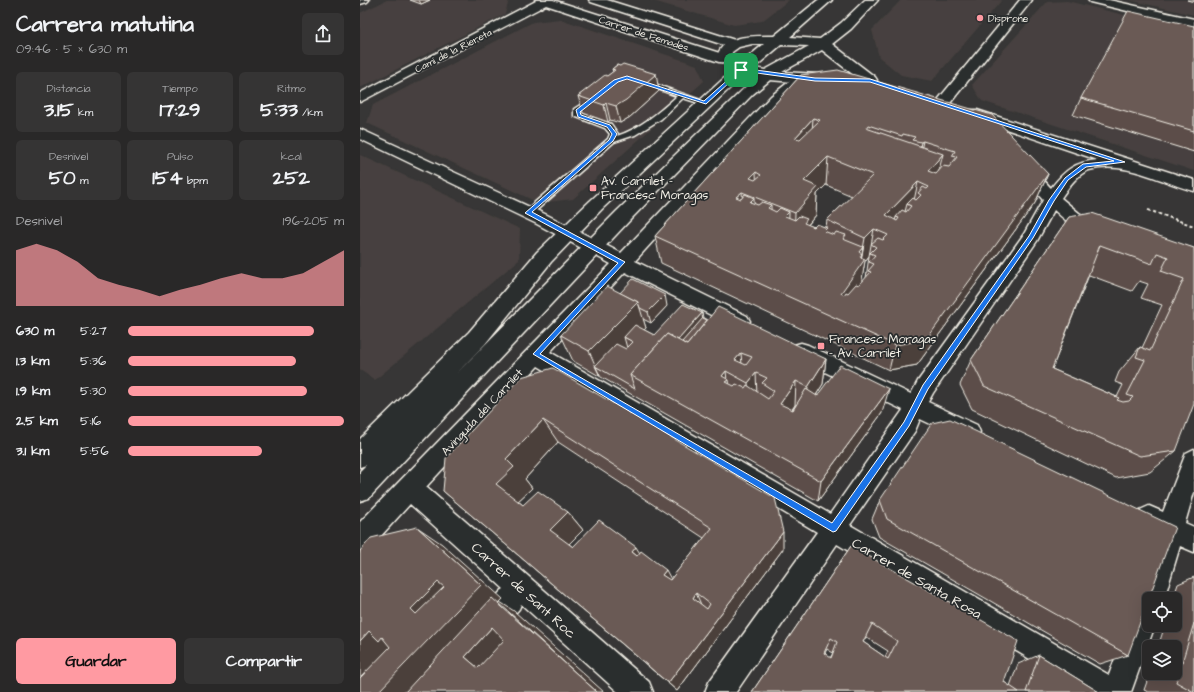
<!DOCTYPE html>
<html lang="es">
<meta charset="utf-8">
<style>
body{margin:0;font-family:"Architects Daughter",sans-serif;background:#353434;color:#f1f3f6;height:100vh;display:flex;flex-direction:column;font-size:15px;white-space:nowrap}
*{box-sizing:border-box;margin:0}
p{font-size:13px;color:#a5a6a8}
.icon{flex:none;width:22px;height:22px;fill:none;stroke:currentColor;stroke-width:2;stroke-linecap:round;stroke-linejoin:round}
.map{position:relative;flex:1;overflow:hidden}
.drawer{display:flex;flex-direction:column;background:#292828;width:360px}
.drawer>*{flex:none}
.tools{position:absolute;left:782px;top:592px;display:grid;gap:8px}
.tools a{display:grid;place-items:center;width:40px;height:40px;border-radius:6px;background:#292828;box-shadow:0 4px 16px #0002,0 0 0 1px #454445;font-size:20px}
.pin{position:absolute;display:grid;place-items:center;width:34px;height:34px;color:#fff;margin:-17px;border-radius:8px;box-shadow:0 2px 6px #0006}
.round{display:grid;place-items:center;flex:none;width:42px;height:42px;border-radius:6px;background:#353434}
.overview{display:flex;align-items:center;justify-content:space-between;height:68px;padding:0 16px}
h1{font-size:22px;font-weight:700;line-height:30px}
.metrics{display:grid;grid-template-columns:repeat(3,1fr);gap:6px;height:68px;padding:4px 16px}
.metrics div{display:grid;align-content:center;border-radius:6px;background:#353434;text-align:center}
.metrics b{font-size:20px;font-weight:700}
.metrics small{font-size:11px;font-weight:400}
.metrics p{font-size:11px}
.chart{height:112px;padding:8px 16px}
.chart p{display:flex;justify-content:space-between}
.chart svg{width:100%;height:72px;margin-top:4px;fill:#ff9aa2;opacity:.7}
.action{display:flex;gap:8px;margin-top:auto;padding:8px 16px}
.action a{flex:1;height:46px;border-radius:6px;background:#ff9aa2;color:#111;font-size:16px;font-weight:700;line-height:46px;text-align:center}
.action a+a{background:#353434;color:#f1f3f6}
ul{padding:0 16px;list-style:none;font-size:13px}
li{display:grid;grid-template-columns:64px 48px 1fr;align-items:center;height:30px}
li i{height:10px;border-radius:5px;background:#ff9aa2}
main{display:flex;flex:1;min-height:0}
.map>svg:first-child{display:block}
.built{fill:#47413f}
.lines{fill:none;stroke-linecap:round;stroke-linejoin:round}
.lane-casing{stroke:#f4f1e8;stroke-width:3}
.street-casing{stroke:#f4f1e8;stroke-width:3}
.secondary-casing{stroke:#f4f1e8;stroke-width:3}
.path{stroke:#f4f1e8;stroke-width:2;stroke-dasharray:3 2.5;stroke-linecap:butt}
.lane{fill:#2a2d2e;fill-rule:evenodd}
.street{fill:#2a2d2e;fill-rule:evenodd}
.secondary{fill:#2a2d2e;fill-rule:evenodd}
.wall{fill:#5c4d48;stroke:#f4f1e8;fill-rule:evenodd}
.shaded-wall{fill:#4b3f3b;stroke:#f4f1e8}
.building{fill:#6b5a54;stroke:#f4f1e8;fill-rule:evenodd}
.route{fill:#1a73e8;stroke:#fff;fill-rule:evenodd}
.poi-dot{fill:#ff9aa2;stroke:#2a2d2e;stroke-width:1.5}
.labels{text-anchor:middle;stroke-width:3.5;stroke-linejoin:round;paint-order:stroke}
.far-poi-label{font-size:10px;fill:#f4f1e8;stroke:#2a2d2e;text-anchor:start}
.far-street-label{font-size:10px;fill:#f4f1e8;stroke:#2a2d2e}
.poi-label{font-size:12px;fill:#f4f1e8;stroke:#2a2d2e;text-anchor:start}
.street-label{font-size:12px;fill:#f4f1e8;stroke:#2a2d2e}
.near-street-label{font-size:14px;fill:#f4f1e8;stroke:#2a2d2e}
</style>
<main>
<section class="drawer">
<div class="overview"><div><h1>Carrera matutina</h1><p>09:46 · 5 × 630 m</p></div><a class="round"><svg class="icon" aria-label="share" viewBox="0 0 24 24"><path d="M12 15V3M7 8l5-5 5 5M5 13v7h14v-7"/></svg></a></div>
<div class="metrics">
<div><p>Distancia</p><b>3.15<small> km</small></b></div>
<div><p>Tiempo</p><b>17:29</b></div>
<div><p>Ritmo</p><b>5:33<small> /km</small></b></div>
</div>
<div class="metrics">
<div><p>Desnivel</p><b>50<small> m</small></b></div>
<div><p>Pulso</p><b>154<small> bpm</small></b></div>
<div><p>kcal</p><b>252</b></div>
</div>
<div class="chart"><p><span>Desnivel</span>196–205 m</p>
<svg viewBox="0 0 160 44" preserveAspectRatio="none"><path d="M0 44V10L10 6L20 10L30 17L40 27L50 31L60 34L70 38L80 34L90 31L100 27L110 24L120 27L130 27L140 24L150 17L160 10V44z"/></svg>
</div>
<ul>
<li><b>630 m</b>5:27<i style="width:86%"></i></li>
<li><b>1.3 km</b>5:36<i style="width:78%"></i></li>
<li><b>1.9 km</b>5:30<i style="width:83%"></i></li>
<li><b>2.5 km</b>5:16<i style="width:100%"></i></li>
<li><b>3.1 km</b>5:56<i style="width:62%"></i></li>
</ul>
<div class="action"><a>Guardar</a><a>Compartir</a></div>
</section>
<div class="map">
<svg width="834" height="692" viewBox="0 0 834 692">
<rect width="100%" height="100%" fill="#373636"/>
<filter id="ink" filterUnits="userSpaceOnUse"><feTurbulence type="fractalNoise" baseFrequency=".025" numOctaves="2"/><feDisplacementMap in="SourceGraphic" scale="8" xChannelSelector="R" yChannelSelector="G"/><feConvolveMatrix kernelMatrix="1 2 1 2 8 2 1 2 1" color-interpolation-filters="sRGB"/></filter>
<g filter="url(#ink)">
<g class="built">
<polygon points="27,0 149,0 145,14 0,88 0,13"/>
<polygon points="290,0 429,0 402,21 374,25"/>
<polygon points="541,0 642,0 572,81 541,75 519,57 512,30"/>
<polygon points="769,0 834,0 834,15"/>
<polygon points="707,1 834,32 834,171 622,101 612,85 687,2"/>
<polygon points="200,19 337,65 344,81 213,199 179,203 7,123 13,105 173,22"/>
<polygon points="0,155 160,229 159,260 15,380 0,370"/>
</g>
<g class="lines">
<g class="lane-casing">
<path id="lane" d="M286 81 349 103 345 105 323 98 301 119 275 135 254 142 171 215H165V211L248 139 250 134 245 128 214 116V109L230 99H234V101L221 113 251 124 258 134 257 136C281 128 299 112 317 96L284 84 283 83Z"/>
</g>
<g class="street-casing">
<g id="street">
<polygon points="0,0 9,0 7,2 0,4"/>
<polygon points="175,0 193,0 369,56 370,59 369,62 359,62 186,5 0,102 0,93 176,1"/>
<polygon points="229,0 247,0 378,41 380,44 378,47 370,47 231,2"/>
<polygon points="660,0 672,0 587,107 577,107 575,104 577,101"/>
<polygon points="728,0 749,0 834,19 834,27 730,2"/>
<path d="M445 75 450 76 452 79 450 82 430 94 412 110 275 261 387 316 390 321 387 326 380 329 373 326 265 272 190 352 470 514 543 410 434 357 431 351 434 345 441 343 448 345 551 394 558 381 664 234 683 200 657 171 655 168 657 165C672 161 682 179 691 188 705 170 715 162 738 160L607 116 605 113 607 110H617L834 180V191C800 182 765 160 729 170 717 174 708 188 701 198L719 213 741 225 744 229 741 233C725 238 705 220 694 210L677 241 573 393 568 402 617 425 620 432 617 439 609 442 560 419 555 431 490 525 749 675 792 558 798 535 780 526 777 518 780 510 789 506 803 512 826 453 834 449V492L825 523 834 527V552L820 546 804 599H789V625H795L771 692H725L477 544 376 692H345L349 682 457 532 178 366 66 487 289 682 293 692H258L161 604 159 609 136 634 127 638 118 634 114 625 118 616 141 591 144 589 50 504 9 549 0 552V522L251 264 175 223 0 139V129L187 215 261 253 411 96 430 81Z"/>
</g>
</g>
<g class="secondary-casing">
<path id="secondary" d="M458 0H472L430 37 460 39 481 23 505 0H518L491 29 472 44 515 77 517 80 515 83 456 84 410 80 393 94 271 219 9 498 0 501V471L6 465 0 467V439L109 332 177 252 230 201 373 70 357 59C360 34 394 36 414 36ZM392 44H404L381 63 371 57 372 52 379 47ZM421 45 449 46 405 70 394 68ZM462 50 495 76 422 72ZM385 74 396 77 257 211 94 376 125 344 191 262 242 209Z"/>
</g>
<polyline class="path" points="788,210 834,226"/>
<use href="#lane" class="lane"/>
<use href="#street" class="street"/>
<use href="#secondary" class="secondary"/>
</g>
<g class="wall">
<polygon points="50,0 70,0 61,4"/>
<polygon points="827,0 834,0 834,2"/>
<polygon points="834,26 834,152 713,115 721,98"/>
<polygon points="257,65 299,91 270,117 260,123 250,120 248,122 223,113 218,96 253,72 252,69"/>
<path d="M441 75 688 174 675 203 557 365 529 370 301 263 295 236ZM466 185 492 196 467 220 466 227H454L448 225 456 215 457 194ZM509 256 506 278 501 283 505 261Z"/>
<path d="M709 217 834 248 816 451 790 472 756 478 612 409 600 385 611 360ZM729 275 772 291 779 281 788 284 781 298 802 305 782 348 780 347 759 372 755 382 763 385 757 397 692 369Z"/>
<path d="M260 293 307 306 291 323 283 319 286 328 284 330 294 335 342 313 343 318 347 320 466 359 463 384 456 395 522 413 458 501 213 361 201 335ZM435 405H436L433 410H432Z"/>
<path d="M161 377 423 549 317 691 83 491ZM198 442 344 538 311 579 279 553 213 547 209 544 223 530 208 512 163 505 158 501 172 488 165 479Z"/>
<polygon points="520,500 768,655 740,664 519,537 512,519"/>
<path d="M491 546 644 682 650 686 658 664 679 655 739 692H392ZM506 637 528 651 525 657 503 642ZM467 649 473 653 470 658 465 653Z"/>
<polygon points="834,577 834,692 788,692 784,690 790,673 815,673 815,647 798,647 805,625 815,625 815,599 813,599 818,584"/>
</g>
<g class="shaded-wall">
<polygon points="59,0 70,0 61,4"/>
<polygon points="296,74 299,91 270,117 260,123 256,106"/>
<polygon points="246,103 250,120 248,122 244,105"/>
<polygon points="453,118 451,146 435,138"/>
<polygon points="563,141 557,169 555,171 561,142"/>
<polygon points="583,154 576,182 569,187 568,171"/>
<polygon points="468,157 466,185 457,194 456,215 434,241 435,213 444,181"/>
<polygon points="396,172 397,198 390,178"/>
<polygon points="688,174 675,203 557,365 529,370 535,345"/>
<polygon points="558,182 552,210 551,206 547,204 543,219 536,217 533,229 526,215"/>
<polygon points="382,192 384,220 376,197"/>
<polygon points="394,198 395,226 390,202"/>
<polygon points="411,205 411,233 408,208"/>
<polygon points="429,212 428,240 425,216"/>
<polygon points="514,229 509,256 505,261 501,286 477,319 481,293 499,252 503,247 500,266 505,238"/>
<polygon points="305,295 307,306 291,323 288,312"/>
<polygon points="278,302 286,328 273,342 264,337 267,348 245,371 235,366 240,376 229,351"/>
<polygon points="342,313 343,324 281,381"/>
<polygon points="381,353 383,378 375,360"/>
<polygon points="466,359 463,384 446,411 448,387"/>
<polygon points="366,371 367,381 369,380 372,404 362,376"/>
<polygon points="396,373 397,397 390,407 388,383"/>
<polygon points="436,381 435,405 420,427 420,404"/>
<polygon points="529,389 522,413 458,501 461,481"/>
<polygon points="183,420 198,442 165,479 172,488 155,504 136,484 146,459"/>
<polygon points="208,512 223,530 206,547 190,530"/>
<polygon points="57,527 82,544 143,599 140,602 154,611 244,692 237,692 139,603 57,692 18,692 0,680 0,641 9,631 56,614 51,609 78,582 103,596 121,585"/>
<polygon points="423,532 423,549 317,691 308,683"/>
<polygon points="276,547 286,563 272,552"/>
<polygon points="306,570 314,585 302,575"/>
<polygon points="336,593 342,607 333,598"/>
<polygon points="132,627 154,638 118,668 105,657"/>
</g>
<g class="building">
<polygon points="768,11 834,26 834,131 721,98"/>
<polygon points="263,64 296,74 266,100 256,106 246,103 244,105 218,96 245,75 247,76 255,70 252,69 257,65 260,66"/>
<path d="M478 70 632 115 688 174 566 340 535 345 295 236 441 75ZM453 118 460 120 440 139 435 138ZM508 125 542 136 543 134 555 137 552 140 561 142 563 141 595 151 592 156 597 157 589 167 583 166 576 174 568 171 583 154 506 128ZM468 157 513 175 467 220 505 238 514 229 528 235 523 240 518 238 511 244 516 247 510 253 515 255 509 262 514 264 508 271 511 272 499 285 496 284 488 293 486 292 484 295 481 293 505 259 500 257 502 254 499 252 503 247 483 239 486 235 476 232 474 235 464 231 467 228 457 224 454 227 444 223 447 219 439 216 435 220 425 216 429 212 420 208 416 212 408 208 411 205 402 202 398 205 390 202 394 198 385 194 381 199 376 197 382 192 435 213 458 187 444 181ZM396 172 401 175 395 180 390 178ZM558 182 569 187 567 189 563 187 558 193 561 195 556 200 553 198 547 204 551 206 546 212 542 210 536 217 539 218 537 221 526 215Z"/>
<path d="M732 213 834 248V404L816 451 780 456 624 386 611 360 709 217ZM740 245 792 264 797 253 808 257 801 271 824 279 790 351 780 347 776 357 785 360 767 395 773 397 769 401 763 402 757 400 759 398 692 369Z"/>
<polygon points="273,279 305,295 288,312 280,308 278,302 260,293"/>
<polygon points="247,286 278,302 229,351 201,335"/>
<polygon points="323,304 342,313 318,340 307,334 270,375 275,389 235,366 256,344 266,349 273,342 264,337 275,325 294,335"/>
<path d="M358 307 466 359 448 387 436 381 420 404 433 410 446 389 457 396 480 365 529 389 461 481 270 375 307 334 327 345ZM381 353 392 357 386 365 375 360ZM366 371 388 383 396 373 407 378 402 383 414 391 408 399 387 385 385 388 376 384 374 386 366 382 369 380 362 376Z"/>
<polygon points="343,318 347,320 327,345 322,342"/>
<path d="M193 368 415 498 423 532 308 683 83 491 86 458 161 377ZM183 420 352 528 310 580 302 575 306 570 281 551 277 556 272 552 276 547 239 520 213 547 190 530 208 512 178 491 163 505 136 484 154 467 146 459ZM336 593 350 604 347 609 333 598Z"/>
<polygon points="590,419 815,527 768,655 527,519 520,500 572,423"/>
<path d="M57 527 121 585 18 692H0V678L30 647 22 637 19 641 9 631 0 641V551L11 538ZM78 582 84 587 56 614 51 609Z"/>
<path d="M491 546 658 641 644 682 659 692H392ZM512 624 537 641 528 659 503 642ZM471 638 477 642 471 658 464 653Z"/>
<path d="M132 598 237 692H45ZM132 627 144 640 118 668 105 657Z"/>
<polygon points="834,623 834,692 816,682"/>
<polygon points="679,655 739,692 666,692"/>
</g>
</g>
<path class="route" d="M381 68 455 78 510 79 765 162 726 167 708 180 694 201 673 238 568 389 549 426 476 531 473 532 173 354 258 263 165 213 249 140 252 134 247 127 218 117 216 110 254 80 267 76 344 101ZM382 71 455 81 510 82 754 161 723 164 705 178 689 200 669 236 563 385 544 422 472 523 180 354 265 262 172 212 253 141 257 134 250 125 221 115 220 112 258 82 267 79 346 104Z"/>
<g class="poi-dot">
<circle cx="620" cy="18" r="4"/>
<rect x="229" y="184" width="8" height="8" rx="2"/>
<rect x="457" y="342" width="8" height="8" rx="2"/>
</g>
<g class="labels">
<g class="far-poi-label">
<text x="628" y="22">Disprone</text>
</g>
<g class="far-street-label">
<text transform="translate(284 33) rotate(18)" y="4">Carrer de Femades</text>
<text transform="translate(93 50) rotate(-27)" y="4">Camí de la Riereta</text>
</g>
<g class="poi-label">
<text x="241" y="185">Av. Carrilet -<tspan x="241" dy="14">Francesc Moragas</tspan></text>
<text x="469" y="343">Francesc Moragas<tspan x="469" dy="14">- Av. Carrilet</tspan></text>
</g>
<g class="street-label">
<text transform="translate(122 412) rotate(-47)" y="4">Avinguda del Carrilet</text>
</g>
<g class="near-street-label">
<text transform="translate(557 578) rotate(30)" y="5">Carrer de Santa Rosa</text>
<text transform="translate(164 590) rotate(42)" y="5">Carrer de Sant Roc</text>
</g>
</g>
</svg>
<div class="tools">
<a><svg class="icon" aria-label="locate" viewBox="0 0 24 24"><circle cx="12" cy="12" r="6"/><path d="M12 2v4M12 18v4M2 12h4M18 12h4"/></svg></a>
<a><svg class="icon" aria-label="layers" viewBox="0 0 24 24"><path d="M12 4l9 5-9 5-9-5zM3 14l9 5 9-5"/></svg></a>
</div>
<div class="pin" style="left:381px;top:70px;background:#1e9e55"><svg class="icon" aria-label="arrive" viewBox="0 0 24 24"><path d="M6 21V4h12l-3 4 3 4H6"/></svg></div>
</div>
</main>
